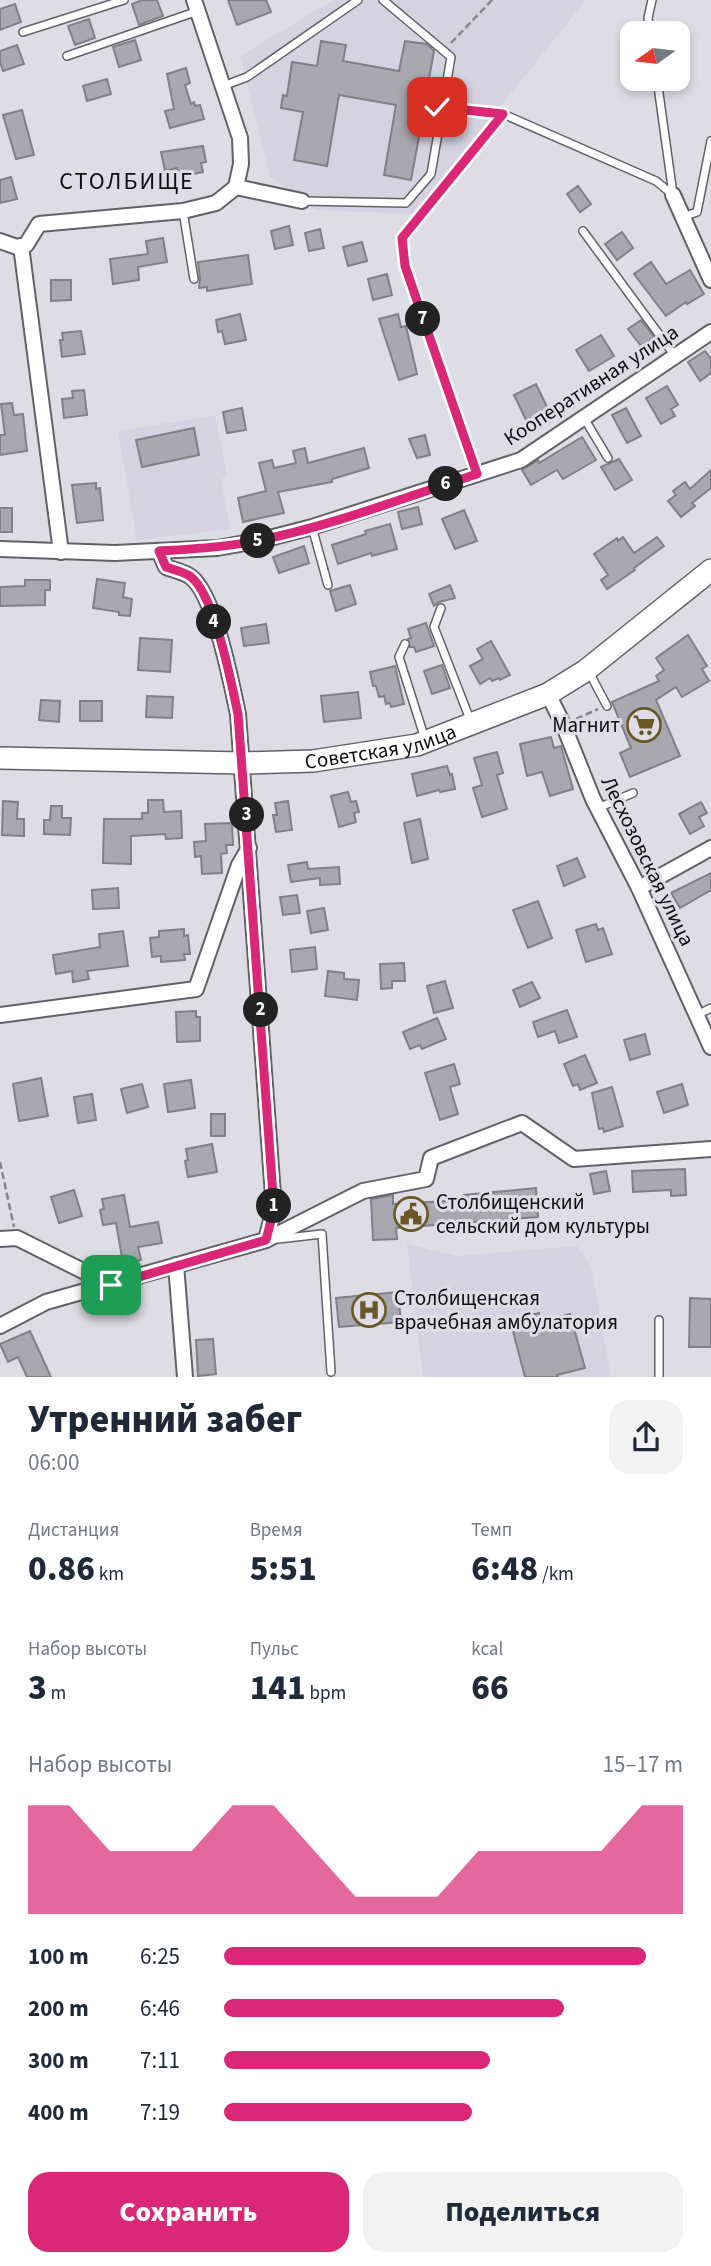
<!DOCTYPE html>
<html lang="ru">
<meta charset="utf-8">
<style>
body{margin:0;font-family:"Source Sans 3",sans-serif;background:#f2f2f3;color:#1f2937;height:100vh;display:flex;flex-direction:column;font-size:26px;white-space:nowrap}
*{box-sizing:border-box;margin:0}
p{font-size:23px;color:#747a83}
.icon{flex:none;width:38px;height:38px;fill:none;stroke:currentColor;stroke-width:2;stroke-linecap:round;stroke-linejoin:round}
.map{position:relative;height:1377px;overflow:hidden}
.side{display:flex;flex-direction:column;background:#fff;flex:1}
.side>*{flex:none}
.needle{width:46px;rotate:256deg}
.tools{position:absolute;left:620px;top:21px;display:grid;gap:14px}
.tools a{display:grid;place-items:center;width:70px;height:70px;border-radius:14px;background:#fff;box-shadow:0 4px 10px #0003;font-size:35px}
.pin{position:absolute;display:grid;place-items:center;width:60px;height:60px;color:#fff;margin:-30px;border-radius:14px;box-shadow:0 4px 10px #0006}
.km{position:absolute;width:35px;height:35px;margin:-18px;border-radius:50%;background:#222;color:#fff;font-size:19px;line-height:35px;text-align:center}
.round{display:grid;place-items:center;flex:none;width:74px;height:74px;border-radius:21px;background:#f2f2f3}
.headline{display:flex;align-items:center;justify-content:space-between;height:119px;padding:0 28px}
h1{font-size:38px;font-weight:800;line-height:52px}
.figures{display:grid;grid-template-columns:repeat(3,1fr);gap:10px;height:119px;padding:7px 28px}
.figures div{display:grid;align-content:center}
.figures b{font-size:35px;font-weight:800}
.figures small{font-size:19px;font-weight:400}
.figures p{font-size:19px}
.chart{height:196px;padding:14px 28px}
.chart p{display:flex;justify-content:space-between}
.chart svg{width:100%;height:126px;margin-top:7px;fill:#db2777;opacity:.7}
.cta{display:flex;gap:14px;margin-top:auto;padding:14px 28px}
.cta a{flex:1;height:80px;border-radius:21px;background:#db2777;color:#fff;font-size:28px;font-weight:800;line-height:80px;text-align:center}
.cta a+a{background:#f2f2f3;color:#1f2937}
ul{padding:0 28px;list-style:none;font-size:23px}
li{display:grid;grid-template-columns:112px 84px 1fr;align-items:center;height:52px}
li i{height:18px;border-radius:9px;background:#db2777}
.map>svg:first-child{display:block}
.built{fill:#d5d2e2}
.building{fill:#a9a7af;stroke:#817f87;stroke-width:2}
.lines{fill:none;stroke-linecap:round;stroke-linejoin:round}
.lane-casing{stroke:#626168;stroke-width:10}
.street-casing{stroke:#626168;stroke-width:18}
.secondary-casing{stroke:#626168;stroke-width:24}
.path{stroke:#85848a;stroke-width:2.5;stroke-dasharray:7 3.5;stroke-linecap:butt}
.lane{stroke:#fff;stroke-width:7}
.street{stroke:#fff;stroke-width:14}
.secondary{stroke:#fff;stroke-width:21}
.route-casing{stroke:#fff;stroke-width:14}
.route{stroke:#db2777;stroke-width:9}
.labels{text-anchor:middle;stroke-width:6;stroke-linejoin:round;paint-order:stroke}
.street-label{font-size:21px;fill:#0f0e11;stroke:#dedde5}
.poi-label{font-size:21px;fill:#0f0e11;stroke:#dedde5;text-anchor:start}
.quarter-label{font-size:24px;letter-spacing:2px;fill:#0f0e11;stroke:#dedde5}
</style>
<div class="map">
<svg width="711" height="1377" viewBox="0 0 711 1377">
<rect width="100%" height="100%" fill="#dedde5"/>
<g class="built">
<polygon points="333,0 586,0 414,214 315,210 270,176 240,56"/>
<polygon points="215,415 227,475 221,480 230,529 137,540 118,431"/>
<polygon points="407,1244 457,1256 577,1246 591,1266 611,1377 423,1377"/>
</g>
<g class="building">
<polygon points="142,0 157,0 163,16 139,25 132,4"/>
<polygon points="228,0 266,0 271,12 237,25"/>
<polygon points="15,4 21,22 0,30 0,9"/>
<polygon points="89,19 95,38 75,45 68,26"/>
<polygon points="135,40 141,60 119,67 113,47"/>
<polygon points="321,41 346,45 343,61 399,71 405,41 427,44 434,51 426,95 438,98 435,117 423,115 411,180 384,175 396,105 339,95 327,166 294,160 303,112 281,108 283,95 287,96 292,62 317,66"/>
<polygon points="17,45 24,64 3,71 0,62 0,51"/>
<polygon points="186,68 190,83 185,85 191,104 194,102 195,106 200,105 204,119 170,128 165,111 174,109 167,74"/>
<polygon points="107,79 111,94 87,101 83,86"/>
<polygon points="22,110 34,155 16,159 3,115"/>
<polygon points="203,146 206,162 201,163 203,172 179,177 177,168 165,171 161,152"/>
<polygon points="11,177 17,199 0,203 0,180"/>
<polygon points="578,186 591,204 580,212 567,194"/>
<polygon points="289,226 293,245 275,249 271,231"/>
<polygon points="320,229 324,248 309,251 305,233"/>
<polygon points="622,232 633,248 617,260 605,244"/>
<polygon points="163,238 167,262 138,267 139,280 113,284 110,259 148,254 146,241"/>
<polygon points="362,242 367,261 348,266 343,247"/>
<polygon points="248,255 252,284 207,291 207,287 199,288 200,278 198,262"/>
<polygon points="651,262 666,284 690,270 704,294 687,304 686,302 666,316 634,274"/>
<polygon points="387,274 392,295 373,300 368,279"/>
<polygon points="51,280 71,280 71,300 51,301"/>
<polygon points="240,314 246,340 225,344 222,331 218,332 216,320"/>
<polygon points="398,314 401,327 406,326 417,374 399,380 379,319"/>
<polygon points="641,320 654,337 641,346 628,329"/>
<polygon points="81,331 85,354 62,357 60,340 63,340 62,333"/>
<polygon points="601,335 614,356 589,371 576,350"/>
<polygon points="705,351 711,359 711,373 700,381 688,362"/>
<polygon points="536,384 549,411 527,422 514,395"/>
<polygon points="667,386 678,405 671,409 675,416 661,424 646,398"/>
<polygon points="84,390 87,415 64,418 62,399 73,398 72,391"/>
<polygon points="12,403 14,415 23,414 27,451 0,455 0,435 5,435 1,404"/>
<polygon points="242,408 246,430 227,433 223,412"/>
<polygon points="626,408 641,436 627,443 612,415"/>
<polygon points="194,428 199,455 142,467 136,440"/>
<polygon points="425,435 430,455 417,458 409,439"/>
<polygon points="582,437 596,460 563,479 557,470 531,485 522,470 538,460 539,463"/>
<polygon points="305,448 308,463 364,448 369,468 332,479 332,482 278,492 284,513 243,522 238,498 266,491 259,463 272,460 274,468 296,463 293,451"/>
<polygon points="619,459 632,480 615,490 601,467"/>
<polygon points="711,470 711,488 692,503 695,506 681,517 668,501 676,495 673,491 685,482 690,489"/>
<polygon points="96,483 96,489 100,488 103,520 77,523 72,485"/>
<polygon points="418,507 422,524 402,529 398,512"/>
<rect x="0" y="508" width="12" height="24"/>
<polygon points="464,510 477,541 455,549 442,519"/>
<polygon points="390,524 397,549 372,556 371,553 338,564 332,545 366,534 365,531"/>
<polygon points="623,537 634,553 657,537 664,546 634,568 635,570 607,589 601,580 608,575 594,554 617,538 618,541"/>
<polygon points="304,546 309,563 279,573 273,557"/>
<polygon points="97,579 125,583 123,597 132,599 130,616 119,615 119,612 93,608"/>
<polygon points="25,580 50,580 50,590 45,590 45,605 0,606 0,587 25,586"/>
<polygon points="350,585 356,604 336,611 330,591"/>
<polygon points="450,585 455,598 439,602 434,606 429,594"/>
<polygon points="426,623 434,646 416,652 414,647 410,647 408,639 411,638 408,629"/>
<polygon points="266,624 269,643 244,646 241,628"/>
<polygon points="688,635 707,666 702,669 709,681 682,697 676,687 656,700 680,756 630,777 620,753 631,748 612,702 659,681 656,676 664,670 656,658"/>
<polygon points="140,638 172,640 170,672 138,670"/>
<polygon points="491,641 510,675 500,680 499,678 492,681 490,678 480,684 470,666 483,659 477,649"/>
<polygon points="442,665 450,688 432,694 424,671"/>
<polygon points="395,666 404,704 391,707 390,703 386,704 384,696 379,697 376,686 373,686 370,672"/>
<polygon points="358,692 361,718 324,722 321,696"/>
<polygon points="147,696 173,697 172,718 146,717"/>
<polygon points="41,700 60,701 59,722 39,720"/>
<rect x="80" y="701" width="22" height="20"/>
<polygon points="551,737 554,748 561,746 573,789 550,796 542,772 527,776 520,744"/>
<polygon points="497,752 503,773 497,775 507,809 482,817 473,788 482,785 474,758"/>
<polygon points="447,766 450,775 452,774 455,789 440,792 439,790 417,796 412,774"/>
<polygon points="348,792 351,802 356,801 359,812 354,813 356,822 339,827 331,796"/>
<polygon points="148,800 163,800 164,812 181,811 182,838 166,839 165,834 131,836 131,864 103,863 104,819 142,819 142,813 148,813"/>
<polygon points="3,801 18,802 17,819 24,819 24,836 2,835"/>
<polygon points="288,801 292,830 276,832 273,815 277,815 275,803"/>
<polygon points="701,802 707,813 699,817 704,826 690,834 679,814"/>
<polygon points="51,806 62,806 62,818 71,818 70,835 44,834 44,820 50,820"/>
<polygon points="420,819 428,859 412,863 404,823"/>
<polygon points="232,823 233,845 226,845 227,853 221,854 222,873 202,874 201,856 195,857 194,842 206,841 205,824"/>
<polygon points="577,858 585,877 564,886 557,866"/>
<polygon points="307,862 308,869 339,867 340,884 320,885 320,878 291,882 288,865"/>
<polygon points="711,873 711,890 680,908 671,893"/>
<polygon points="118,888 119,908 93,909 92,890"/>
<polygon points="297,895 300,913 283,915 280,897"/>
<polygon points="538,901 552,938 528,948 513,910"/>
<polygon points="324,908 328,930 311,933 307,911"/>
<polygon points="596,924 598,930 603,928 612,954 586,962 576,930"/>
<polygon points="184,929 184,936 188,935 190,954 184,954 185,960 161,962 161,956 152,957 150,938 159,937 159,931"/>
<polygon points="123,931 128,966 87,971 89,979 73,982 72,971 56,974 53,955 100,947 99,934"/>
<polygon points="315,947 317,969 292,972 290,950"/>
<polygon points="404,963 405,981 392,981 392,988 381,989 380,964"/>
<polygon points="328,971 344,973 344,979 359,980 357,1000 325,996"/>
<polygon points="445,981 453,1008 434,1013 427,986"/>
<polygon points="532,982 540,998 520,1007 513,990"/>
<polygon points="567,1010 577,1037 559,1043 555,1031 538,1037 533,1022"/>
<polygon points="196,1011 196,1017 200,1017 200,1041 177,1042 176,1012"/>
<polygon points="437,1018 446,1039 422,1049 420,1045 410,1049 403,1032"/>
<polygon points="645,1034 650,1054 630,1060 624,1040"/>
<polygon points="585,1055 597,1083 580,1090 578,1084 573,1086 564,1064"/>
<polygon points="454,1064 460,1084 450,1087 458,1114 440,1120 425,1073"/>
<polygon points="41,1078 48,1116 19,1121 13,1084"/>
<polygon points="191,1080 195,1108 168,1112 164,1084"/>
<polygon points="142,1084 148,1107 127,1113 121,1089"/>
<polygon points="682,1084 688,1105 664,1113 657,1092"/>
<polygon points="612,1087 623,1126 604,1132 603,1128 599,1129 592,1093"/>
<polygon points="92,1094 96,1120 78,1123 74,1097"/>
<rect x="211" y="1114" width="14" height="22"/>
<polygon points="212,1144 217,1172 188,1177 185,1161 188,1160 186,1149"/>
<polygon points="685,1169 686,1195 671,1196 671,1190 633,1192 632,1171"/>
<polygon points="606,1171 610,1191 594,1194 590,1174"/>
<polygon points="536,1188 538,1217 396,1228 397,1239 373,1240 371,1199 393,1195 393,1204 464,1200 464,1195"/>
<polygon points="74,1190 82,1216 59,1223 51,1197"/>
<polygon points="124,1195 130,1227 158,1222 162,1243 138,1247 141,1260 123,1263 116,1223 103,1225 100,1210 104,1209 102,1199"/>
<polygon points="398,1292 401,1322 339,1327 336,1298"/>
<polygon points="690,1298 711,1299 711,1347 689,1347"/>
<polygon points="539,1313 541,1322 570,1314 585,1368 557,1375 558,1377 525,1377 510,1320"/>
<polygon points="30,1331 51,1377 27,1377 18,1357 8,1362 0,1344"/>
<polygon points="213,1339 216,1374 198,1376 196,1340"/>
</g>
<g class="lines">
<g class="lane-casing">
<g id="lane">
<polyline points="23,32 124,0"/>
<polyline points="650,33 648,18 652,0"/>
<polyline points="67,56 198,11"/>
<polyline points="657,79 673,194"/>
<polyline points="223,86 247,77 358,0"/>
<polyline points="302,201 406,203 431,174 451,57 383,0"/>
<polyline points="183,211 194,279"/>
<polyline points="683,217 697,212 711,141"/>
<polyline points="583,231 675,356"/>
<polyline points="584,418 608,458"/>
<polyline points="477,474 405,266 402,238 503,114 656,181 673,195"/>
<polyline points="312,527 328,585"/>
<polyline points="441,608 434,627 471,722"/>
<polyline points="405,644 399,657 425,739"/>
<polyline points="589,672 607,706"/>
<polyline points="598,808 633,793"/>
<polyline points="697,1015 711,1008"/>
<polyline points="278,1239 322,1234 331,1372"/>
<polyline points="659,1377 659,1320"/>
</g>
</g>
<g class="street-casing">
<g id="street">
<polyline points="194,0 240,138 241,164 236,187"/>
<polyline points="673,195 711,280"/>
<polyline points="0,241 17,247 26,245 39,224 183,211 216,203 236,187 302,201"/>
<polyline points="21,246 61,552"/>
<polyline points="0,549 115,553 217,548 262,540 312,527 521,460 711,332"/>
<path d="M159 551 166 567C174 570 185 572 191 577 215 596 231 682 238 714L274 1209 266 1240"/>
<polyline points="548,694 563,724 593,799 639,888 711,1047"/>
<polyline points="639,888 711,848"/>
<polyline points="0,1015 196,989 239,865 249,848"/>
<polyline points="0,1239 17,1238 111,1285"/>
<polyline points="176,1265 185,1377"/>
<polyline points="0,1326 46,1302 266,1240 363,1191 426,1179 431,1158 522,1123 574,1159 711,1149"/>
</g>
</g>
<g class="secondary-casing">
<g id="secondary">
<path id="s1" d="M0 758 243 763 313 761 417 745 548 694 585 671 711 570"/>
</g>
</g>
<g class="path">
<polyline points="451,43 492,0"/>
<polyline points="450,109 492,113"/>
<polyline points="576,719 598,709"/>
<polyline points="0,1162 14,1227"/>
</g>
<use href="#lane" class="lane"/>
<use href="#street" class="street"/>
<use href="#secondary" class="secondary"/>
</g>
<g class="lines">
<g class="route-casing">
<path id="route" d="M111 1285 266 1240 274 1209 238 714C231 682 215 596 191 577 185 572 174 570 166 567L159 551C193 549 227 547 261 540 334 525 406 497 477 474L405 266 402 238 503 114 437 107"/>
</g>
<use href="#route" class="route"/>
</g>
<defs>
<g id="supermarket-ring" transform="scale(1.75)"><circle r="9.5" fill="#dedde5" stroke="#6a5726" stroke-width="1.5"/><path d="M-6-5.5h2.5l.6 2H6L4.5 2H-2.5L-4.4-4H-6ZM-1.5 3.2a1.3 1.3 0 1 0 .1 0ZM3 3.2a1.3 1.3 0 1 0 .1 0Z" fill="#6a5726"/></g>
<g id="civic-ring" transform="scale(1.75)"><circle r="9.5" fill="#dedde5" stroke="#6a5726" stroke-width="1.5"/><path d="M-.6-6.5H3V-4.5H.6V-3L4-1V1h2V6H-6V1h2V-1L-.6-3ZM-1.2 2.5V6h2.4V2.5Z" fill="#6a5726"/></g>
<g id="hospital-ring" transform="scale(1.75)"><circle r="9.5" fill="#dedde5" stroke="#6a5726" stroke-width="1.5"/><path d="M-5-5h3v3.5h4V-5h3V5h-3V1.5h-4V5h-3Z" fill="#6a5726"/></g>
</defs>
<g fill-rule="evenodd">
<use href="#supermarket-ring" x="644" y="725"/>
<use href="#civic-ring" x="411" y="1214"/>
<use href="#hospital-ring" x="369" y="1310"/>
</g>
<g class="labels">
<g class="street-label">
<text transform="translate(591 385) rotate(-33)" y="7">Кооперативная улица</text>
<text dy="7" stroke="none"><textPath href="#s1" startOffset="382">Советская улица</textPath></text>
<text transform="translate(648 861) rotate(64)" y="7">Лесхозовская улица</text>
</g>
<g class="poi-label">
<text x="620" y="732" text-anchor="end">Магнит</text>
<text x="436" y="1209">Столбищенский<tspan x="436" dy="24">сельский дом культуры</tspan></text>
<text x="394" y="1305">Столбищенская<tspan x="394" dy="24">врачебная амбулатория</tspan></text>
</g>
<g class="quarter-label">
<text x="127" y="189">СТОЛБИЩЕ</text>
</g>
</g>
</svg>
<div class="tools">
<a><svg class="needle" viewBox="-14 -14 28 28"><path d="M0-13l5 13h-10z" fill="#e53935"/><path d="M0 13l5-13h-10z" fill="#747a83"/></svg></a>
</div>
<div class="pin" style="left:111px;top:1285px;background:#1e9e55"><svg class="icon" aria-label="arrive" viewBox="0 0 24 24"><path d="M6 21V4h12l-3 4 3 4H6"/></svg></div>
<div class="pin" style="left:437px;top:107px;background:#d93025"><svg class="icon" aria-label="check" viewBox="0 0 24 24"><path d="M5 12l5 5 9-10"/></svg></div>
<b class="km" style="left:274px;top:1206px">1</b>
<b class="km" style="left:261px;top:1010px">2</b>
<b class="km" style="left:247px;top:815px">3</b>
<b class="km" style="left:214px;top:622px">4</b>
<b class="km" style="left:258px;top:541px">5</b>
<b class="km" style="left:446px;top:484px">6</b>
<b class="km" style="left:423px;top:319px">7</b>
</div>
<section class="side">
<div class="headline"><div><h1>Утренний забег</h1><p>06:00</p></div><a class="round"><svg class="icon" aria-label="share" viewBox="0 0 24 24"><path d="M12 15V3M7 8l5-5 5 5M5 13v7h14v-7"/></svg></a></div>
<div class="figures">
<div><p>Дистанция</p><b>0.86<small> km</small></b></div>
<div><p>Время</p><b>5:51</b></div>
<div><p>Темп</p><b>6:48<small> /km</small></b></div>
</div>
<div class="figures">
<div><p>Набор высоты</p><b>3<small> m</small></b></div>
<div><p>Пульс</p><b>141<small> bpm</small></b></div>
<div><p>kcal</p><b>66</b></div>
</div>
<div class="chart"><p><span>Набор высоты</span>15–17 m</p>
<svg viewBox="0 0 160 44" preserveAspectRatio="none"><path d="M0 44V6L10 6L20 22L30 22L40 22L50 6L60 6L70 22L80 38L90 38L100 38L110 22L120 22L130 22L140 22L150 6L160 6V44z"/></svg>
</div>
<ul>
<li><b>100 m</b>6:25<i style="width:92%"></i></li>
<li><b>200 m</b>6:46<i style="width:74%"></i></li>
<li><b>300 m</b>7:11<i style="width:58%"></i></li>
<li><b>400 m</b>7:19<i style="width:54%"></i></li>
</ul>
<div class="cta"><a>Сохранить</a><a>Поделиться</a></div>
</section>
